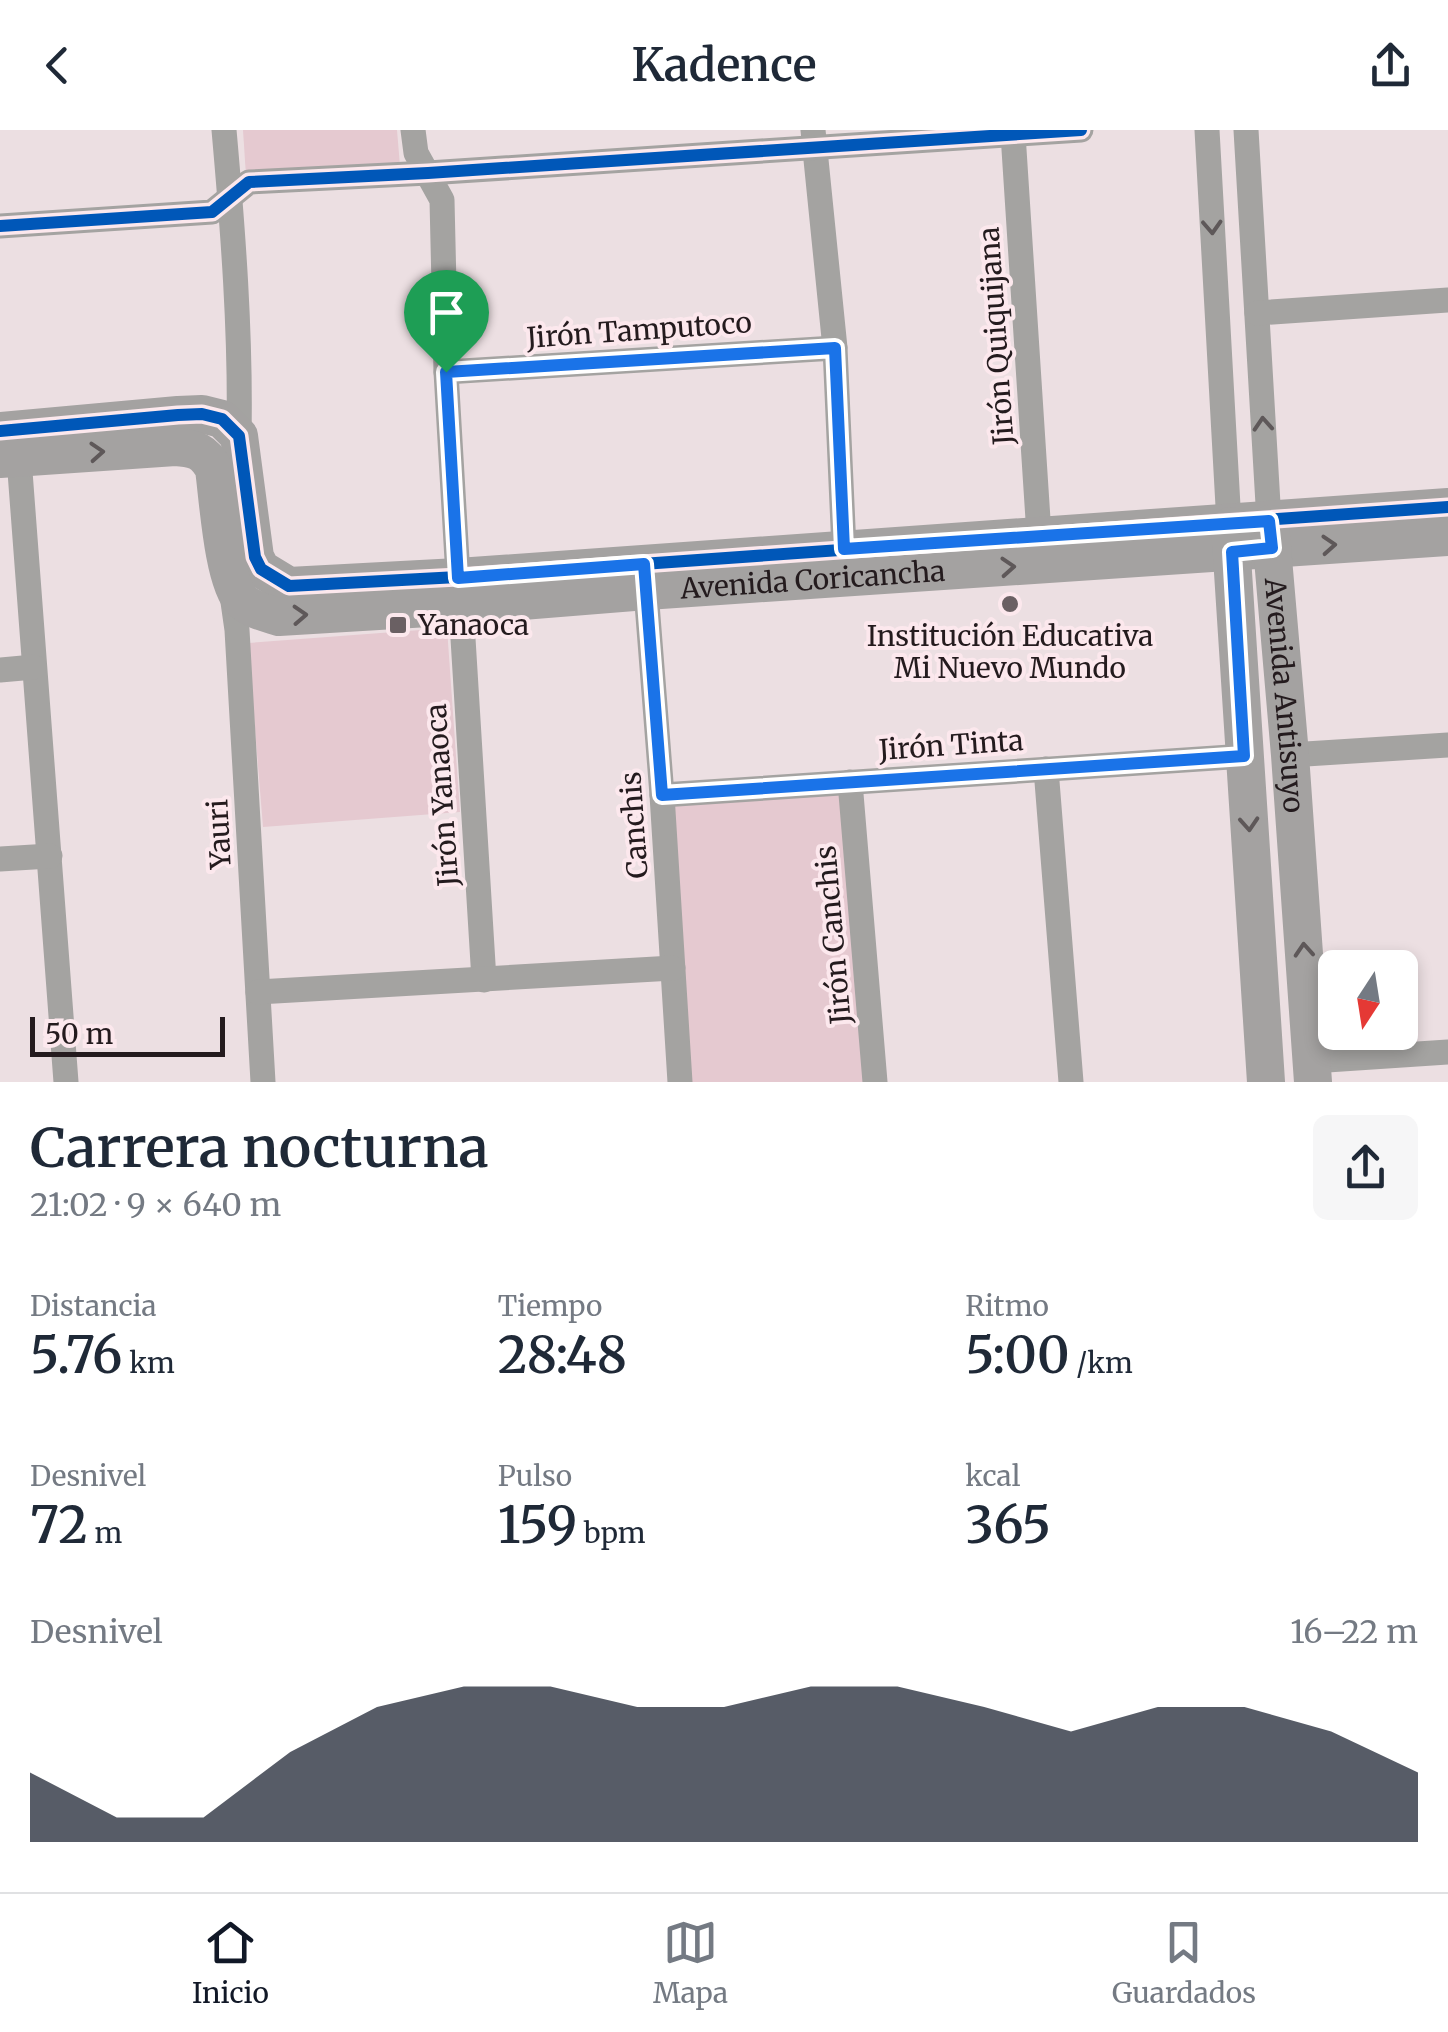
<!DOCTYPE html>
<html lang="es">
<meta charset="utf-8">
<style>
body{margin:0;font-family:Merriweather,serif;background:#f6f6f7;color:#1f2937;height:100vh;display:flex;flex-direction:column;font-size:38px;white-space:nowrap}
*{box-sizing:border-box;margin:0}
p{font-size:32px;color:#747a83}
.icon{flex:none;width:55px;height:55px;fill:none;stroke:currentColor;stroke-width:2;stroke-linecap:round;stroke-linejoin:round}
.map{position:relative;height:952px;overflow:hidden}
.details{display:flex;flex-direction:column;background:#fff;flex:1}
.details>*{flex:none}
.needle{width:65px;rotate:192deg}
.tools{position:absolute;left:1318px;top:820px;display:grid;gap:20px}
.tools a{display:grid;place-items:center;width:100px;height:100px;border-radius:15px;background:#fff;box-shadow:0 5px 15px #0003;font-size:50px}
.scale{position:absolute;left:30px;bottom:25px;width:195px;box-sizing:border-box;padding-left:10px;border:5px solid #241b1e;border-top:0;font-size:28px;line-height:35px;white-space:nowrap;color:#241b1e;-webkit-text-stroke:8px #fce8ed;paint-order:stroke}
.pin{position:absolute;display:grid;place-items:center;width:85px;height:85px;color:#fff;margin:-102px -42px;border-radius:50% 50% 50% 0;rotate:-45deg;box-shadow:0 0 10px #0007}
.pin .icon{rotate:45deg}
.round{display:grid;place-items:center;flex:none;width:105px;height:105px;border-radius:15px;background:#f6f6f7}
.head{display:flex;align-items:center;justify-content:space-between;height:170px;padding:0 30px}
h1{font-size:55px;font-weight:600;line-height:75px}
.metrics{display:grid;grid-template-columns:repeat(3,1fr);gap:15px;height:170px;padding:10px 30px}
.metrics div{display:grid;align-content:center}
.metrics b{font-size:50px;font-weight:600}
.metrics small{font-size:28px;font-weight:400}
.metrics p{font-size:28px}
.chart{height:280px;padding:20px 30px}
.chart p{display:flex;justify-content:space-between}
.chart svg{width:100%;height:180px;margin-top:10px;fill:#111827;opacity:.7}
header{display:flex;justify-content:space-between;align-items:center;height:130px;padding:0 30px;background:#fff;font-size:45px;font-weight:600}
.dock{display:flex;justify-content:space-around;align-items:center;height:140px;border-top:2px solid #e0e1e3;background:#fff;font-size:28px;color:#747a83}
.dock a{display:grid;justify-items:center;gap:5px}
.dock .active{color:#111827}
.map>svg:first-child{display:block}
.green{fill:#e5c9d0}
.lines{fill:none;stroke-linecap:round;stroke-linejoin:round}
.street{stroke:#a4a3a1;stroke-width:25}
.secondary{stroke:#a4a2a1;stroke-width:38}
.cycleway-casing{stroke:#fce8ed;stroke-width:19}
.cycleway{stroke:#0057b8;stroke-width:12}
.oneway{stroke:#5e5859}
.route-casing{stroke:#fff;stroke-width:20}
.route{stroke:#1a73e8;stroke-width:12}
.poi-dot{fill:#6a6063;stroke:#fce8ed;stroke-width:4}
.labels{text-anchor:middle;stroke-width:8;stroke-linejoin:round;paint-order:stroke}
.street-label{font-size:28px;fill:#241b1e;stroke:#fce8ed}
.poi-label{font-size:28px;fill:#241b1e;stroke:#fce8ed;text-anchor:start}
</style>
<header><svg class="icon" aria-label="back" viewBox="0 0 24 24"><path d="M15 5l-7 7 7 7"/></svg>Kadence<svg class="icon" aria-label="share" viewBox="0 0 24 24"><path d="M12 15V3M7 8l5-5 5 5M5 13v7h14v-7"/></svg></header>
<div class="map">
<svg width="1448" height="952" viewBox="0 0 1448 952">
<rect width="100%" height="100%" fill="#ecdfe2"/>
<g class="green">
<polygon points="243,0 397,0 400,36 246,46"/>
<polygon points="447,498 460,682 263,697 248,513"/>
<polygon points="844,659 869,952 686,952 669,671"/>
</g>
<g class="lines">
<g class="street">
<path d="M224 0C233 101 241 204 239 306"/>
<polyline points="413,0 416,23 442,70 446,242 458,447"/>
<polyline points="813,0 835,218 844,419"/>
<polyline points="1207,0 1229,394"/>
<polyline points="1246,0 1269,391"/>
<polyline points="1013,4 1039,405"/>
<polyline points="0,96 212,82 249,52 428,43 1081,0"/>
<polyline points="1257,183 1448,170"/>
<polyline points="446,242 835,218"/>
<polyline points="18,315 66,952"/>
<polyline points="645,448 662,665 680,952"/>
<polyline points="231,458 237,500 263,952"/>
<polyline points="461,476 484,850"/>
<polyline points="0,540 34,537"/>
<polyline points="1290,625 1448,615"/>
<polyline points="1046,639 1071,952"/>
<polyline points="850,652 875,952"/>
<polyline points="662,665 1245,626"/>
<polyline points="0,729 50,726"/>
<polyline points="258,862 673,838"/>
<polyline points="1312,931 1448,922"/>
</g>
<g class="secondary">
<polyline points="0,301 178,285 202,284 222,289 239,306 255,427 261,439 289,456 458,447 1448,377"/>
<path id="s1" d="M0 329 175 317C195 318 204 321 214 339 218 368 223 452 242 471 252 480 266 483 279 487L461 476 646 461 1448 407"/>
<path id="s2" d="M1270 394 1290 625 1313 952"/>
<polyline points="1230,396 1266,952"/>
</g>
<g class="cycleway-casing">
<g id="cycleway">
<polyline points="0,96 212,82 249,52 428,43 1081,0"/>
<polyline points="0,301 178,285 202,284 222,289 239,306 255,427 261,439 289,456 458,447 1448,377"/>
</g>
</g>
<use href="#cycleway" class="cycleway"/>
</g>
<defs><path id="oneway-chevron" d="M-2-3.5L2.5 0L-2 3.5" fill="none" stroke-width="1.6" stroke-linecap="round" stroke-linejoin="round" transform="scale(2.5)"/></defs>
<g class="oneway">
<use href="#oneway-chevron" transform="translate(1212 97) rotate(87)"/>
<use href="#oneway-chevron" transform="translate(1263 294) rotate(-94)"/>
<use href="#oneway-chevron" transform="translate(97 322) rotate(-4)"/>
<use href="#oneway-chevron" transform="translate(1329 415) rotate(-4)"/>
<use href="#oneway-chevron" transform="translate(1008 437) rotate(-4)"/>
<use href="#oneway-chevron" transform="translate(300 485) rotate(-3)"/>
<use href="#oneway-chevron" transform="translate(1249 694) rotate(86)"/>
<use href="#oneway-chevron" transform="translate(1304 820) rotate(-94)"/>
</g>
<g class="lines">
<g class="route-casing">
<polygon id="route" points="835,218 844,419 1269,391 1272,418 1232,422 1244,626 662,665 644,434 458,448 446,242"/>
</g>
<use href="#route" class="route"/>
</g>
<g class="poi-dot">
<circle cx="1010" cy="474" r="10"/>
<rect x="388" y="485" width="20" height="20" rx="5"/>
</g>
<g class="labels">
<g class="street-label">
<text transform="translate(639 200) rotate(-4)" y="10">Jirón Tamputoco</text>
<text transform="translate(996 206) rotate(-94)" y="10">Jirón Quiquijana</text>
<text dy="10" stroke="none"><textPath href="#s1" startOffset="935">Avenida Coricancha</textPath></text>
<text dy="10" stroke="none"><textPath href="#s2" startOffset="172">Avenida Antisuyo</textPath></text>
<text transform="translate(951 615) rotate(-4)" y="10">Jirón Tinta</text>
<text transform="translate(442 665) rotate(-94)" y="10">Jirón Yanaoca</text>
<text transform="translate(634 695) rotate(-94)" y="10">Canchis</text>
<text transform="translate(219 704) rotate(-93)" y="10">Yauri</text>
<text transform="translate(833 805) rotate(-95)" y="10">Jirón Canchis</text>
</g>
<g class="poi-label">
<text x="418" y="505">Yanaoca</text>
<text x="1010" y="516" text-anchor="middle">Institución Educativa<tspan x="1010" dy="32">Mi Nuevo Mundo</tspan></text>
</g>
</g>
</svg>
<div class="tools">
<a><svg class="needle" viewBox="-14 -14 28 28"><path d="M0-13l5 13h-10z" fill="#e53935"/><path d="M0 13l5-13h-10z" fill="#747a83"/></svg></a>
</div>
<div class="scale">50 m</div>
<div class="pin" style="left:446px;top:242px;background:#1e9e55"><svg class="icon" aria-label="arrive" viewBox="0 0 24 24"><path d="M6 21V4h12l-3 4 3 4H6"/></svg></div>
</div>
<section class="details">
<div class="head"><div><h1>Carrera nocturna</h1><p>21:02 · 9 × 640 m</p></div><a class="round"><svg class="icon" aria-label="share" viewBox="0 0 24 24"><path d="M12 15V3M7 8l5-5 5 5M5 13v7h14v-7"/></svg></a></div>
<div class="metrics">
<div><p>Distancia</p><b>5.76<small> km</small></b></div>
<div><p>Tiempo</p><b>28:48</b></div>
<div><p>Ritmo</p><b>5:00<small> /km</small></b></div>
</div>
<div class="metrics">
<div><p>Desnivel</p><b>72<small> m</small></b></div>
<div><p>Pulso</p><b>159<small> bpm</small></b></div>
<div><p>kcal</p><b>365</b></div>
</div>
<div class="chart"><p><span>Desnivel</span>16–22 m</p>
<svg viewBox="0 0 160 44" preserveAspectRatio="none"><path d="M0 44V27L10 38L20 38L30 22L40 11L50 6L60 6L70 11L80 11L90 6L100 6L110 11L120 17L130 11L140 11L150 17L160 27V44z"/></svg>
</div>
</section>
<nav class="dock">
<a class="active"><svg class="icon" aria-label="home" viewBox="0 0 24 24"><path d="M3 11l9-7 9 7M6 9v11h12V9"/></svg>Inicio</a>
<a><svg class="icon" aria-label="map" viewBox="0 0 24 24"><path d="M3 6l6-2 6 2 6-2v14l-6 2-6-2-6 2zM9 4v14M15 6v14"/></svg>Mapa</a>
<a><svg class="icon" aria-label="saved" viewBox="0 0 24 24"><path d="M7 4h10v16l-5-4-5 4z"/></svg>Guardados</a>
</nav>
